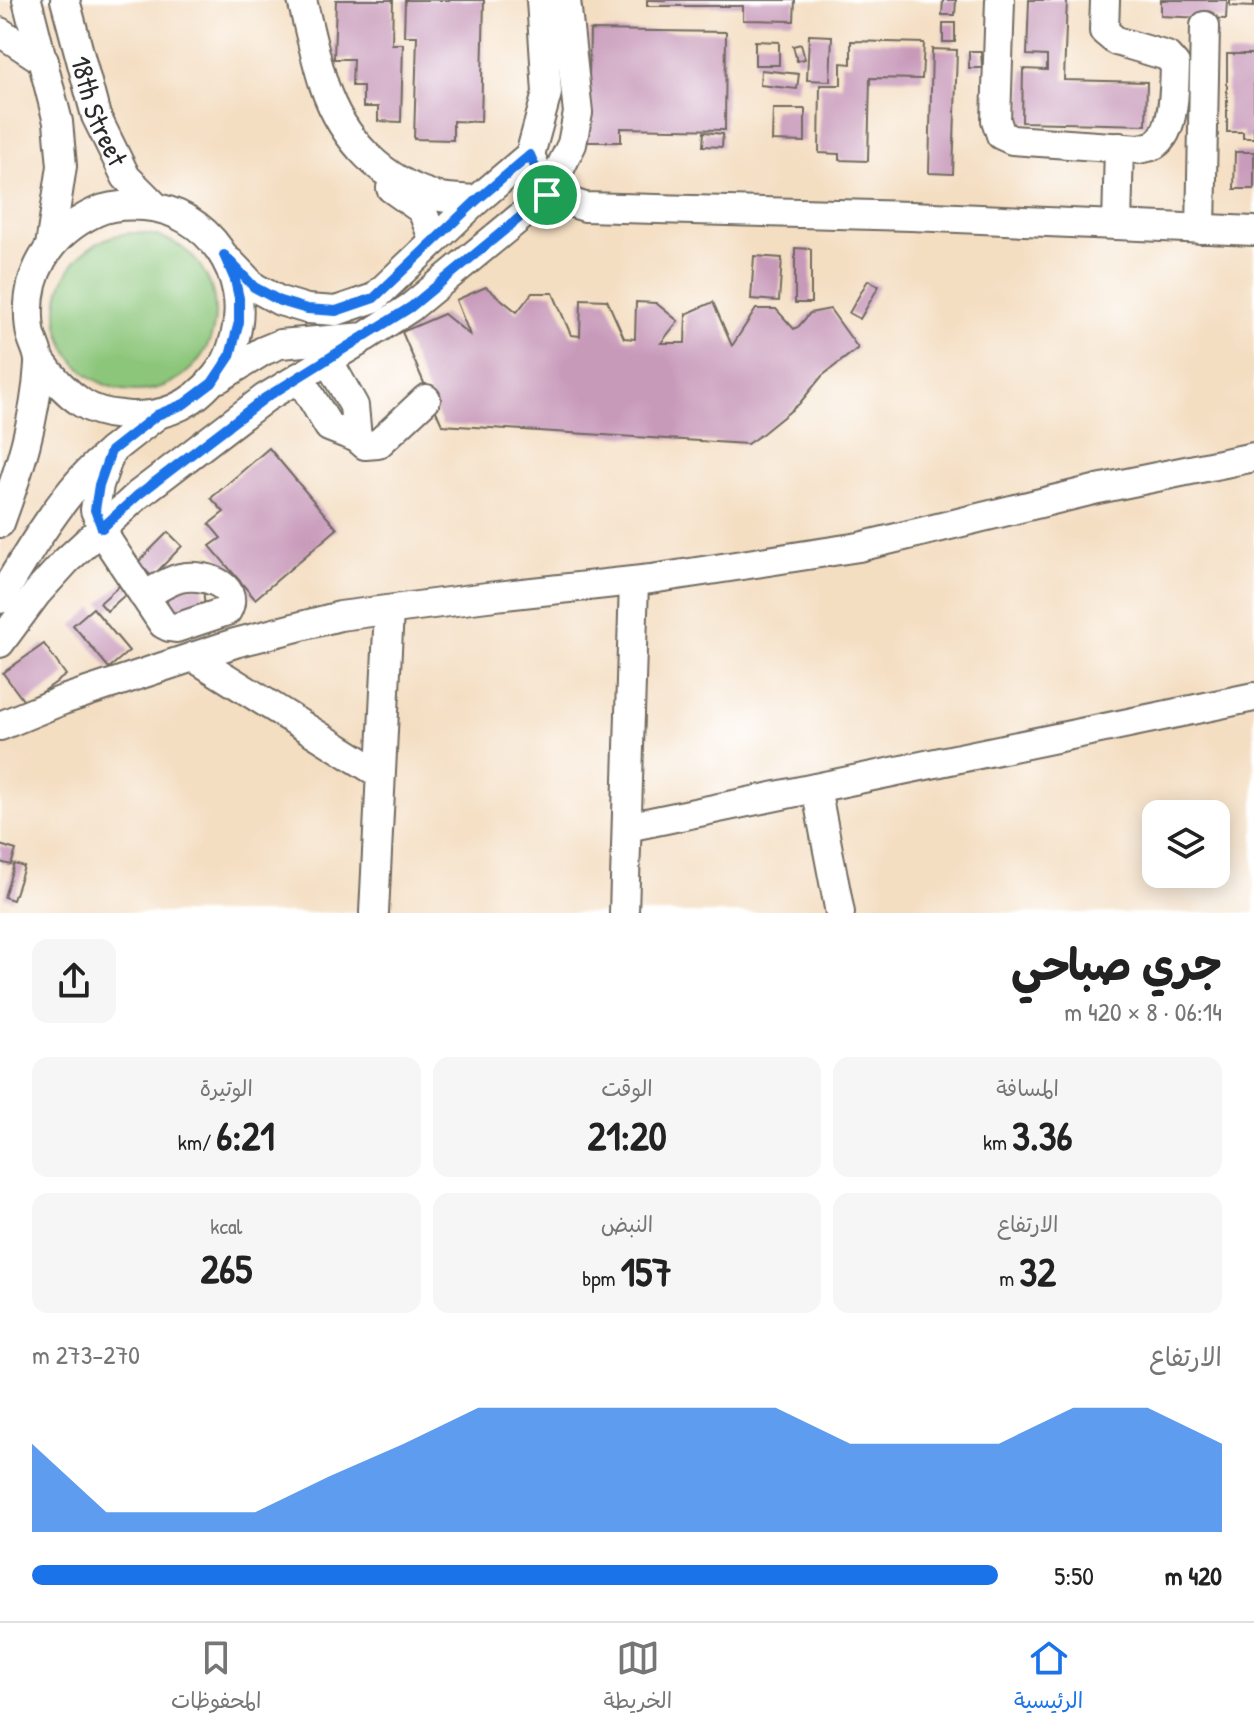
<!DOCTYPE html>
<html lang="ar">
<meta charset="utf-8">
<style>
body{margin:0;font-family:"Patrick Hand","Playpen Sans Arabic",sans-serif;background:#f6f6f6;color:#222;direction:rtl;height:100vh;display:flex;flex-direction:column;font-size:30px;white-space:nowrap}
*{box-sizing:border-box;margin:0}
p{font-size:26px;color:#767676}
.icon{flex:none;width:44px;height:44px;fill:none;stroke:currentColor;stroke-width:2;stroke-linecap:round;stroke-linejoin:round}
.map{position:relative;height:913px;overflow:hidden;direction:ltr}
.side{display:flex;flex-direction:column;background:#fff;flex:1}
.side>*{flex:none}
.fabs{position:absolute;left:1142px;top:800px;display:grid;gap:16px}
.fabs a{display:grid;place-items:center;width:88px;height:88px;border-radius:16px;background:#fff;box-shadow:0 4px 20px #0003;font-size:40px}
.pin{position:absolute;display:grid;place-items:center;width:68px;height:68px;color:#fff;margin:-34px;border:4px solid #fff;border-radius:50%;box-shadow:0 2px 8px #0007}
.round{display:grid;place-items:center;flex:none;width:84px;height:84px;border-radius:16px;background:#f6f6f6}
.headline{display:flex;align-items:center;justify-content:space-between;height:136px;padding:0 32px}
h1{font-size:44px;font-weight:700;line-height:60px}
.figures{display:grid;grid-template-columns:repeat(3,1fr);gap:12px;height:136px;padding:8px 32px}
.figures div{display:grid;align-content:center;border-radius:16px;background:#f6f6f6;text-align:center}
.figures b{font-size:40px;font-weight:700}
.figures small{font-size:22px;font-weight:400}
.figures p{font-size:22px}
.chart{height:224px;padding:16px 32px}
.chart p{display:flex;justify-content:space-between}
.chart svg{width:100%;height:144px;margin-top:8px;fill:#1a73e8;opacity:.7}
ul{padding:0 32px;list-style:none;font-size:26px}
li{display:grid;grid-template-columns:128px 96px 1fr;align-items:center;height:60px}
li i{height:20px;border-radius:10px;background:#1a73e8}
.menu{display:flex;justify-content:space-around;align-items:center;height:112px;border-top:2px solid #e0e0e0;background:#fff;font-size:22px;color:#767676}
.menu a{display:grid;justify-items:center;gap:4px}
.menu .current{color:#1a73e8}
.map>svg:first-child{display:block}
.green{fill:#8cc67a;stroke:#5c7852;stroke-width:2}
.building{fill:#c89aba}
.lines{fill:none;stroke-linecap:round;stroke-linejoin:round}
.minor-casing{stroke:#716a60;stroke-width:32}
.minor{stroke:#fff;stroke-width:28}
.route-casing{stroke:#fff;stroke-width:16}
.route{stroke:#1a73e8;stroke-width:10}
.labels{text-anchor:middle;stroke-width:6;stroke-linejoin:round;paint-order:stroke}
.street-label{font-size:28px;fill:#2b2b2b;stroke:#fff}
</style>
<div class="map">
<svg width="1254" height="913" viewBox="0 0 1254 913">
<rect width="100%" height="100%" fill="#fff"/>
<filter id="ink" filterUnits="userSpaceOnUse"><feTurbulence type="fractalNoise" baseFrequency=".0125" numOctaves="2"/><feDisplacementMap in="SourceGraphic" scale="16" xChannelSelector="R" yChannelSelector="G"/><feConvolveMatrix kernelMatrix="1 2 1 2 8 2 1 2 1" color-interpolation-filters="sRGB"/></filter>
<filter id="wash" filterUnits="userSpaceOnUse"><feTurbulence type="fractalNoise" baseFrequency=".006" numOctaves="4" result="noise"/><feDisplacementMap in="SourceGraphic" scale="32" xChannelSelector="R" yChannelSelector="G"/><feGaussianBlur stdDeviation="1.8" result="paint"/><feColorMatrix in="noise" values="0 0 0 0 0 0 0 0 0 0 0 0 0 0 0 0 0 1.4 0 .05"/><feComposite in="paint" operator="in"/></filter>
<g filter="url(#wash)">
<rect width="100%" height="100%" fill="#f4dec2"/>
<circle class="green" cx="136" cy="312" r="79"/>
<g id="blocks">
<g class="building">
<polygon points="336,0 393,0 392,44 403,44 401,122 378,121 378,107 363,107 363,86 352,86 353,59 334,59"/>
<polygon points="405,0 484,0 481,122 453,121 453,140 414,139 417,36 404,36"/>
<polygon points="647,0 795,0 794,21 743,20 743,6 647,6"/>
<polygon points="943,0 956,0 955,15 942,15"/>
<polygon points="1029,0 1067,0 1064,80 1147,82 1146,125 1022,122 1023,69 1047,70 1047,56 1027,55"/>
<polygon points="1161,0 1227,0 1226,19 1161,16"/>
<polygon points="1230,0 1254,0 1254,7 1230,6"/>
<rect x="943" y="23" width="12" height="19"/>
<polygon points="590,30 726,32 725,130 621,128 621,142 584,142 585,79 589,79"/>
<polygon points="809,35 832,36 830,81 807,80"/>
<polygon points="755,41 779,42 779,65 755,65"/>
<polygon points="851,41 924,43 922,79 870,78 868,161 839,160 839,154 819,153 820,85 841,85 841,63 851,64"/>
<polygon points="801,44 805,59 797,61 793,46"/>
<polygon points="932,49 957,50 953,174 929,173"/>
<polygon points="969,51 981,51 982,68 969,68"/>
<polygon points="1227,54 1254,54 1254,138 1243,138 1243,132 1227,132"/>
<polygon points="761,70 799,74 797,89 760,85"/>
<polygon points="773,109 805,109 805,142 772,141"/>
<polygon points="704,132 723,134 722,147 703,146"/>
<polygon points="1235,152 1254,152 1254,189 1234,189"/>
<polygon points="795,248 811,249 811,303 795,303"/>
<polygon points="754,256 782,258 779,301 751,299"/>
<polygon points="868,280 879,286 860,319 849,313"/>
<polygon points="486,287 517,312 532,293 553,293 571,335 580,336 581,299 607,300 624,338 635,339 636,302 656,303 678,321 661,343 685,343 686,314 713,302 732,346 756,309 776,309 794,329 799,326 810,313 830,309 858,348 822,376 799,404 762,434 747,444 442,425 402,332 444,314 470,335 456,300"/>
<polygon points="269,448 337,529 255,599 210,546 221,538 209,524 224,512 211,498"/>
<polygon points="168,532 182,546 152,577 138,562"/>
<polygon points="128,578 135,586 107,611 100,603"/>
<polygon points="203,586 205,611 168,613 166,588"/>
<polygon points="93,608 129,651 109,668 73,625"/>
<polygon points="44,644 66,675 26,704 3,673"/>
<polygon points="0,845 16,850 11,865 0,862"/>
<polygon points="14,864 24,867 13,900 4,897"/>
</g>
</g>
</g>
<g filter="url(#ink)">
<use href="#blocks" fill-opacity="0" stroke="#716a60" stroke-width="2"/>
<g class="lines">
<g class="minor-casing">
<g id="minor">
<polyline points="27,0 58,122 62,166 50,246"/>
<path id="s1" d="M65 0 96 116 126 177 156 207"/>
<path d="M302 0C309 28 315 57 324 85 342 139 383 183 440 197 452 199 465 199 477 200"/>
<path d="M1000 0 996 120 1001 135 1012 140 1139 149C1143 148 1148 147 1152 146 1176 135 1174 87 1175 65L1167 56 1116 41 1104 31 1105 0"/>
<polyline points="0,32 44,61"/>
<polyline points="530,155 547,195 585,207 911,216 1254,231"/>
<polyline points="391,188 422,210 434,241"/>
<polyline points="1117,225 1119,147"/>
<polyline points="1201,229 1205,26"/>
<polyline points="230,262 254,287 280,301 307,309 336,311 374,298 477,200 530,155 547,93 541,0"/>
<polyline points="328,360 354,406 357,438"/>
<polyline points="299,377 329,427 357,438 365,445 378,444 426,399"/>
<polyline points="219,378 263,351 280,344 365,337 411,307 547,195 572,144 578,113 566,0"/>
<path d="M111 451 99 485 95 510 109 543 163 624 169 627 176 628 227 611C242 583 200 573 180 578 167 581 156 590 144 596"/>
<path d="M0 523C19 471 36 419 39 364 40 352 31 341 30 329 23 276 48 234 96 212 111 205 129 205 144 206 208 211 252 275 235 337 232 347 230 356 224 365 200 401 166 421 122 415 108 414 94 411 82 403 64 391 52 377 40 360"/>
<path d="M0 599C23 561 45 523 73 489 96 460 128 438 157 415"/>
<polyline points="0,643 37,593 66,561 138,495 265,398 358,342"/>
<polyline points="193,657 380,774"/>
<polyline points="0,726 63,700 235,643 340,616 487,597 651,579 859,547 1098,489 1254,457"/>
<polyline points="816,788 840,913"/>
<polyline points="627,827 1254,697"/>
<polyline points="374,913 389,610"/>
<polyline points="624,913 634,581"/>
</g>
</g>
<use href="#minor" class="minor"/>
</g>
</g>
<g class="lines" filter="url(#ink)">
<g class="route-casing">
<polygon id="route" points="530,155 547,195 411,307 265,398 138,495 102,528 95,510 99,485 111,451 157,415 184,404 212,383 230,356 239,322 239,298 235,280 224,255 254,287 280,301 307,309 336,311 374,298 477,200"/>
</g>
<use href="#route" class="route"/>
</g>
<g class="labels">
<g class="street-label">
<text dy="10" stroke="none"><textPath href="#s1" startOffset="116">18th Street</textPath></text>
</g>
</g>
</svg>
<div class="fabs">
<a><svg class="icon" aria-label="layers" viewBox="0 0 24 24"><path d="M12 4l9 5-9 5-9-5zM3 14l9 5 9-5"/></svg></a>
</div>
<div class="pin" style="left:547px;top:195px;background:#1e9e55"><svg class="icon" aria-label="arrive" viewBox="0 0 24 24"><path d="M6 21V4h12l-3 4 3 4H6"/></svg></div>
</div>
<section class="side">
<div class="headline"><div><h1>جري صباحي</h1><p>06:14 · 8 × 420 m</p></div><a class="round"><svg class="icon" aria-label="share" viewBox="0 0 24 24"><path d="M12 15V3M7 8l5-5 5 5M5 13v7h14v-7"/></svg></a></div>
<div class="figures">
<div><p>المسافة</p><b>3.36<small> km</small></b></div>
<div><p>الوقت</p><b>21:20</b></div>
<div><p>الوتيرة</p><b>6:21<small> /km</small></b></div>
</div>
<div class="figures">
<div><p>الارتفاع</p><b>32<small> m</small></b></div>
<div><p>النبض</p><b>157<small> bpm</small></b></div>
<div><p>kcal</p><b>265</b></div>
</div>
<div class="chart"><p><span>الارتفاع</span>270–273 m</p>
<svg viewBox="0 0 160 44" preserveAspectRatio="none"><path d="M0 44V17L10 38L20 38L30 38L40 27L50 17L60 6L70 6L80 6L90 6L100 6L110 17L120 17L130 17L140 6L150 6L160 17V44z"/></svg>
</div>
<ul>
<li><b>420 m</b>5:50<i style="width:100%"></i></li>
</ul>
</section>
<nav class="menu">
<a class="current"><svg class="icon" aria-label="home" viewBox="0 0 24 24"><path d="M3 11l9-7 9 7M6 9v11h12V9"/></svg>الرئيسية</a>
<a><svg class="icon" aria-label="map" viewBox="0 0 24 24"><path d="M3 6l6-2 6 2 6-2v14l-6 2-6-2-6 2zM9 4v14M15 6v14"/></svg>الخريطة</a>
<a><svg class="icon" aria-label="saved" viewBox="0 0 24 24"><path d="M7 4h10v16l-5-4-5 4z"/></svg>المحفوظات</a>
</nav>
